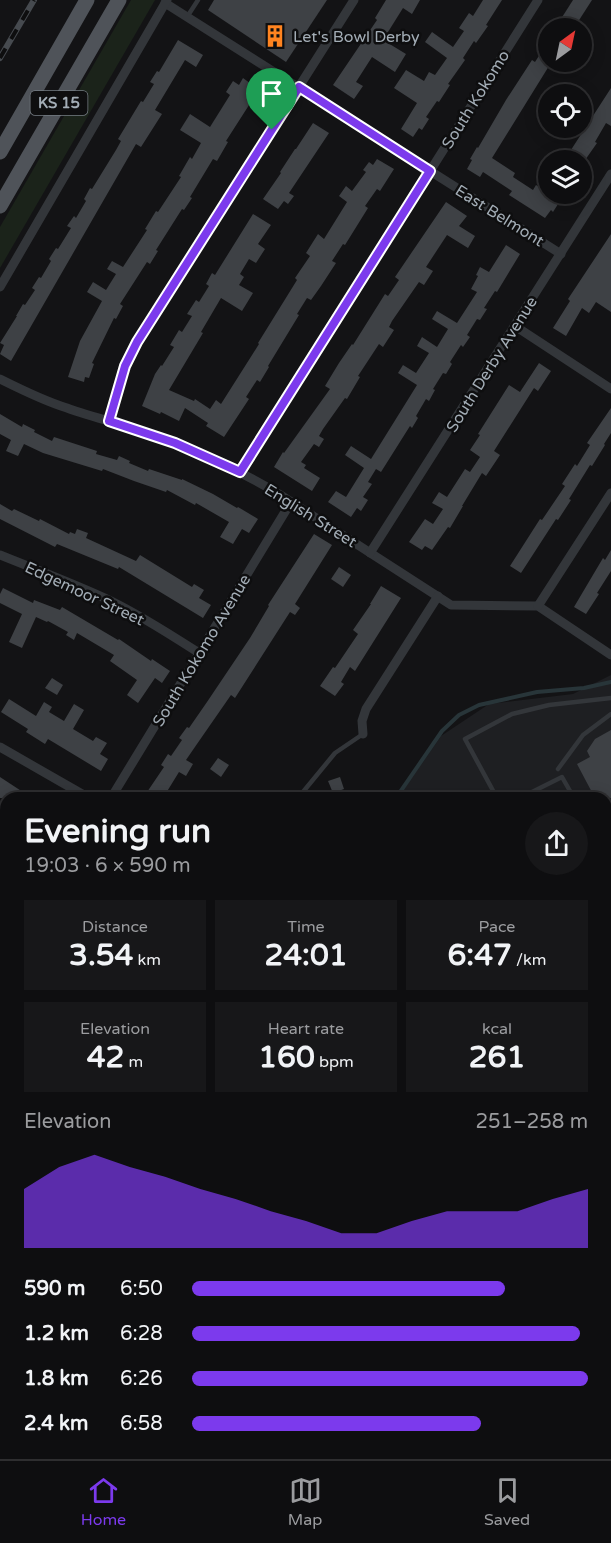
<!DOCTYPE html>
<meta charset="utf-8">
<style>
body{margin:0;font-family:"Varela Round",sans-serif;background:#171719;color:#f1f3f6;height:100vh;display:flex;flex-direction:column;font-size:22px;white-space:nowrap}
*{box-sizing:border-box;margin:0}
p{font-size:20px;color:#9b9c9f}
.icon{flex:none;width:33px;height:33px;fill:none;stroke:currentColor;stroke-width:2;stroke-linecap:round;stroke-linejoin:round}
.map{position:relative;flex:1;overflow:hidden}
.side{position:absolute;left:0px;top:792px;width:612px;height:668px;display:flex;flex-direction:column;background:#0e0e10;border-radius:18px 18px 0 0;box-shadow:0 3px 15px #0003,0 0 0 2px #2e2e30}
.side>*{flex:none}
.needle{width:39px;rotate:33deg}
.tools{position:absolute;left:538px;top:18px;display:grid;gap:12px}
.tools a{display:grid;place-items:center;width:54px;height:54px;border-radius:50%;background:#0e0e10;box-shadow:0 3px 15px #0003,0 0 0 2px #2e2e30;font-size:30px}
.pin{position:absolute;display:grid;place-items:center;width:51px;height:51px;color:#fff;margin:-62px -26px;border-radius:50% 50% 50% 0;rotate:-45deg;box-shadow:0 0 6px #0007}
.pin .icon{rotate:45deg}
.round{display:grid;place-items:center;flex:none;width:63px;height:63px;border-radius:32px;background:#171719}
.overview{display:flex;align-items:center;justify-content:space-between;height:102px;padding:0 24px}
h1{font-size:33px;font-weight:700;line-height:45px}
.figures{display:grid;grid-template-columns:repeat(3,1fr);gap:9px;height:102px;padding:6px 24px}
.figures div{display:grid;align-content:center;border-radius:0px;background:#171719;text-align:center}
.figures b{font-size:30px;font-weight:700}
.figures small{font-size:16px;font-weight:400}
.figures p{font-size:16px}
.chart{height:168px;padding:12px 24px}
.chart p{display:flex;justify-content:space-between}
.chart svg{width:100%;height:108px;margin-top:6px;fill:#7c3aed;opacity:.7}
ul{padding:0 24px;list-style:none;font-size:20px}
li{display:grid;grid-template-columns:96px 72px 1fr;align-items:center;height:45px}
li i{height:15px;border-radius:8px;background:#7c3aed}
.dock{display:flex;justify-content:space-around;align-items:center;height:84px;border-top:2px solid #2e2e30;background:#0e0e10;font-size:16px;color:#9b9c9f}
.dock a{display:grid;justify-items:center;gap:3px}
.dock .selected{color:#7c3aed}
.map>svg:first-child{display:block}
.built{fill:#1e1f22}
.green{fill:#1b231a}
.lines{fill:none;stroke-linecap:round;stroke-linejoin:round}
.stream{stroke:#283539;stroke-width:4}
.building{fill:#3e4145}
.path{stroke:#393d41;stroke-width:2;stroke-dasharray:3 4.5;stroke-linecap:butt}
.lane{stroke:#33363a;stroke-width:4.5}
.street{stroke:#33363a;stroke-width:9}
.primary{stroke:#4f5359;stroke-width:15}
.rail-casing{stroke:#464a4f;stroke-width:6}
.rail{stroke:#0e0e0f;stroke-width:4;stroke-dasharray:11;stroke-linecap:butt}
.route-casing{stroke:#fff;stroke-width:12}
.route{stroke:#7c3aed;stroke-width:8}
.labels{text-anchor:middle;stroke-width:5;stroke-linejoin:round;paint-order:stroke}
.shield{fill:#0e0e0f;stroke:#767d84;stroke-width:1.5}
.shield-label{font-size:15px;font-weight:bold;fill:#a3adb6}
.poi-label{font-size:16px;fill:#a3adb6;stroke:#0e0e0f;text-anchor:start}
.street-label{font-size:16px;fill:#a3adb6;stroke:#0e0e0f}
</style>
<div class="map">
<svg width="611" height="1459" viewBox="0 0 611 1459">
<rect width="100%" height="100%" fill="#131315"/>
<polygon class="built" points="611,675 611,1001 606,1002 606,798 398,798 441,736 489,704 573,694"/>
<g class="green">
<polygon points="131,0 155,0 0,268 0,227"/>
<polygon points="6,1119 6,1454 521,1454 528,1459 0,1459 0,1120"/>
</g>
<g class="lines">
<g class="stream">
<polyline points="396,798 442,731 459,715 479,705 506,699 537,692 584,688 611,682"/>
<polyline points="0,1162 6,1160"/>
<polyline points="42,1459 45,1454"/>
<polyline points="95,1459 97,1454"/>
<polyline points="308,1459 311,1454"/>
<polyline points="441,1459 443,1454"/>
</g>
</g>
<g class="building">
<polygon points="214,0 327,0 286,62 208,10"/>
<polygon points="386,0 420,0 412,14 403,8 383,40 406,54 395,72 372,57 356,82 363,86 354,99 333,85 377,20 375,18"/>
<polygon points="483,0 502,0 486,25 488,26 476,43 474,41 463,58 465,60 448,84 450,85 439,102 437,101 426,117 429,119 422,130 419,128 413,137 401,129 417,103 394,88 406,70 424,81 429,72 435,75 447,58 425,42 432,32 453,47 464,31 459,28 469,13 473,16"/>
<polygon points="573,0 592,0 574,28 570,28 559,22"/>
<polygon points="178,40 203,55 196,67 185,60 155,110 162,114 141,147 136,144 11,361 0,354 4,345 0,343 17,316 16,316 23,304 25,305 35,290 32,288 39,277 41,278 51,261 49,259 56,248 58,249 71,228 67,226 74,216 76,218 86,201 84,199 90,188 92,189 116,150 121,141 118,139 141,101 143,102 154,84 150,82 157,71 159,72"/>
<polygon points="549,40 549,66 492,158 515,173 513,177 533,190 536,185 560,201 553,212 551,210 545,218 509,195 512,191 483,172 480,177 467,169 472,160 470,159 477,147 478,148 506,100 532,60 535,62"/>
<polygon points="243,78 261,91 253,103 251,102 226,141 228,142 217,161 213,159 190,197 192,198 184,210 182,209 156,250 158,251 150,264 147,262 120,304 123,306 116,319 114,318 92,363 94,364 89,378 85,377 84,382 68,377 80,341 102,301 87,292 93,282 106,290 116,274 107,269 112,261 123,267 147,230 145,229 156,211 158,212 181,177 179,176 190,157 192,159 201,143 180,130 190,114 210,127 230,95 226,92 233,81 239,85"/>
<polygon points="611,88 611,126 606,123 595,142 597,143 583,163 569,153"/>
<polygon points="313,123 329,133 289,193 294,196 288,204 284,201 278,209 263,199 281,173 280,172 295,149 296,149"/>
<polygon points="377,159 394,169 380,191 377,189 365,206 368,208 345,245 343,244 332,261 336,263 321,286 311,300 307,298 297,314 299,315 268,366 269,367 260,382 257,380 246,397 249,399 224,437 206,426 208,423 185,408 179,421 161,412 160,414 142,406 155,374 161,365 162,366 174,347 170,345 179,330 182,332 192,316 187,314 196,300 199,302 209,286 206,284 212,273 215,275 253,214 271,225 258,244 265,249 256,263 249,259 240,274 244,277 239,285 253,293 242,311 221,298 201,332 203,333 169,390 194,401 195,399 210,409 216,400 221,404 259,344 258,343 297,280 295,278 310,256 306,253 318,234 324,239 347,202 339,196 346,186 352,191 366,172 363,170 369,162 373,165"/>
<polygon points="446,202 467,216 459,226 475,236 468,248 447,235 426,267 433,271 424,285 419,282 392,321 389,327 394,330 383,347 379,344 358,376 360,377 347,399 345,398 323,429 319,436 324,439 319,447 314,444 301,462 306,465 304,468 320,478 312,491 274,467 283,452 284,453 330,389 325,386 339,363 352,344 353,345 385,294 388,296 399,280 395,277"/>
<polygon points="611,234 611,312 596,302 589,313 582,308 566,336 553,328 570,301 568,299"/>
<polygon points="506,245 520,254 497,292 495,291 484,308 487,309 480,320 477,319 467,335 470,337 463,347 461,345 450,362 452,364 446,374 443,373 433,389 435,390 429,401 426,399 416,416 418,418 412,428 410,426 381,472 376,469 368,482 372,484 363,497 368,500 361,511 357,508 351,517 328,502 336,491 346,497 364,468 345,455 351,446 371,459 417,385 398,373 403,365 416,373 429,353 417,346 422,337 437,347 448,329 432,319 437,311 457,323 477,292 471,289 478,276 476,275 480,267 489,272"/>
<polygon points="539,363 551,371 538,391 534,388 494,451 500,455 486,476 482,473 462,506 463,506 450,528 448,527 432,550 425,546 422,550 409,542 425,519 433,524 443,509 432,503 439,492 447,497 465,469 470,472 480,457 470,450 480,435 478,434 509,385 520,392"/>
<polygon points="611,408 611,433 604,444 605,445 592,466 590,465 569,499 571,500 558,520 556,519 521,573 510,566 540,519 542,520 565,486 562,484 575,464 577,466 590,445 587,443"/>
<polygon points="0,414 22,427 23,424 35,430 34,432 52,441 54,437 97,451 96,454 117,460 119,456 130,461 129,463 148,471 149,469 182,480 182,479 213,494 237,508 238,507 258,519 249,533 242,529 233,544 220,537 229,522 196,503 195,505 167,490 166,492 134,481 103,469 102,471 43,453 24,444 18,456 6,451 11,440 0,434"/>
<polygon points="0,504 12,511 14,509 39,521 40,519 69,534 70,532 75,534 77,529 88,533 86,538 136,561 140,555 192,587 194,584 204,590 199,598 211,605 203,618 119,567 118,569 57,544 55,547 0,519"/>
<polygon points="314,534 332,545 295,604 300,608 295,615 290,612 235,698 231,695 197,744 186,760 193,764 186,776 179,772 163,798 143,798 164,767 161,765 168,754 171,756 182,740 179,738 187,727 189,728 207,702 250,638 269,606 268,605"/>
<polygon points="611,550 611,571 597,593 599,594 586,614 574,607 603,558 605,560"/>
<polygon points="339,567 351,575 343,587 331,579"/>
<polygon points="381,586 401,598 355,671 350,667 341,682 344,684 335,696 320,686 333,667 335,668 358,634 353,630 371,604 370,604"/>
<polygon points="3,588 33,603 34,600 60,610 62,607 118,640 119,639 151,661 152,659 170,671 162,683 155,678 138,703 127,695 137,680 110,661 114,655 77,633 74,640 66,635 68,632 48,621 47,622 36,617 22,648 9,642 22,614 0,603 0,594"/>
<polygon points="52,678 63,685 57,695 45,688"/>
<polygon points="9,699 36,716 44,702 52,707 49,712 64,721 74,704 84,710 73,729 93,741 96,737 107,743 100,754 108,759 101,771 48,739 45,744 26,732 28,729 1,712"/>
<polygon points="611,730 611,798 595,798 577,764 590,757 587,751 595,739"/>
<polygon points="218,758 229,765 221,777 210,769"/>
<polygon points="0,777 32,798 0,798"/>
<polygon points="340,777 344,789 333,793 328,781"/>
</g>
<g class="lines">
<g class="path">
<polyline points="606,906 611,903"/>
<polyline points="606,971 607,972 606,976"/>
</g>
<g class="lane">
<polyline points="187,17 198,0"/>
<polyline points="558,769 583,735 611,714"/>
<polyline points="298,798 335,753 363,734"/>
<polyline points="497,798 465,739 512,714 549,705 611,698"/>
<polyline points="520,798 562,777 574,798"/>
<polyline points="0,1073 6,1069"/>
</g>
<g class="street">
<polyline points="165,3 561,254"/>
<polyline points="0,287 167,0"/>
<polyline points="515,326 611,389"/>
<path d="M0 379C22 390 44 401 67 408 92 417 117 423 142 431 190 447 235 468 279 494L451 605 538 606 611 655"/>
<polyline points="109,421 125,366 137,342 354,0"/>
<polyline points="240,472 538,0"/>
<polyline points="370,553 611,174"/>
<path d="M0 555C37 570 75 584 111 601 142 616 171 635 199 653"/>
<polyline points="538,606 611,493"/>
<polyline points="363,734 362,721 366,709 438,596"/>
<polyline points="0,747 89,798"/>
<polyline points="111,798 291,502"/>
<polyline points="0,950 6,943"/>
<polyline points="606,1113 611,1115"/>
<polyline points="606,1282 611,1284"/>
</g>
<g class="primary">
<polyline points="0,152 87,0"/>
<polyline points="0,206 119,0"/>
</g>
<g class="rail-casing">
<polyline id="rail" points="0,58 34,0"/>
</g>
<use href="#rail" class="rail"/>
</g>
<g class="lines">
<g class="route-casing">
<polygon id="route" points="299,87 430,171 240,472 175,443 109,421 125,366 137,342"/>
</g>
<use href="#route" class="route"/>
</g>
<defs>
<g id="building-bare" transform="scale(1.8)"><path d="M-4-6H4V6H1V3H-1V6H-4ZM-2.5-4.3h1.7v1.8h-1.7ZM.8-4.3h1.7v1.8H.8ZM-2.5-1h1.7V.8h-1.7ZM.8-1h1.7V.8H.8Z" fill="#ff8420" stroke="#0e0e0f" stroke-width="2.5" paint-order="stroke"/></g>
</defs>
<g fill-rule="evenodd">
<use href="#building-bare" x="275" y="36"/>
</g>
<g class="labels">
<rect class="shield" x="30.5" y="91" width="57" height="24" rx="4.5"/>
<g class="shield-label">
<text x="59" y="108">KS 15</text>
</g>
<g class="poi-label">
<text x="293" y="42">Let's Bowl Derby</text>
</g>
<g class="street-label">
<text transform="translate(475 99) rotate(-58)" y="6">South Kokomo</text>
<text transform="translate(500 215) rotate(32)" y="6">East Belmont</text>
<text transform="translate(491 364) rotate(-58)" y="6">South Derby Avenue</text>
<text transform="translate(311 515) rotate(32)" y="6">English Street</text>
<text transform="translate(85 593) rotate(25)" y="6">Edgemoor Street</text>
<text transform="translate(201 650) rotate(-59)" y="6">South Kokomo Avenue</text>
</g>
</g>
</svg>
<div class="tools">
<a><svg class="needle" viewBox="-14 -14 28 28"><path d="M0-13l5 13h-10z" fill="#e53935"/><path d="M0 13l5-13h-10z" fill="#9b9c9f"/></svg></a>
<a><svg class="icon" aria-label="locate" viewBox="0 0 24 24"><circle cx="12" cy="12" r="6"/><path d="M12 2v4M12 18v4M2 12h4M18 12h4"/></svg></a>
<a><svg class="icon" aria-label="layers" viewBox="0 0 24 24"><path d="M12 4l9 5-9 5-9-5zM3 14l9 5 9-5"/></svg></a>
</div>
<div class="pin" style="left:272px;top:130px;background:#1e9e55"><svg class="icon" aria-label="arrive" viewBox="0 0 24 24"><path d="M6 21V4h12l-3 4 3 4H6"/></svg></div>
<section class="side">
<div class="overview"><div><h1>Evening run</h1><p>19:03 · 6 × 590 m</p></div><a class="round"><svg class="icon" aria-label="share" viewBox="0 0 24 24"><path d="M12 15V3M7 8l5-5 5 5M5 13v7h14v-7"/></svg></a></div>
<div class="figures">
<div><p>Distance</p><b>3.54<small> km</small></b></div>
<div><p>Time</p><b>24:01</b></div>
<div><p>Pace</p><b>6:47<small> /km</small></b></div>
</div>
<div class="figures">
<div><p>Elevation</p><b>42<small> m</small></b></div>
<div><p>Heart rate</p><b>160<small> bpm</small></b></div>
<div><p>kcal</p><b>261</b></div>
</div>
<div class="chart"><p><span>Elevation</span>251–258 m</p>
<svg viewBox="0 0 160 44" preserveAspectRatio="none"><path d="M0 44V20L10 11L20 6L30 11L40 15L50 20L60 24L70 29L80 33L90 38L100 38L110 33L120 29L130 29L140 29L150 24L160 20V44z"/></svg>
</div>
<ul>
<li><b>590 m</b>6:50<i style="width:79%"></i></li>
<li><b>1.2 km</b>6:28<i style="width:98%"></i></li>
<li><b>1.8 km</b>6:26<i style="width:100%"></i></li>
<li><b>2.4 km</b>6:58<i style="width:73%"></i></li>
</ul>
</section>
</div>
<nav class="dock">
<a class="selected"><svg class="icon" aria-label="home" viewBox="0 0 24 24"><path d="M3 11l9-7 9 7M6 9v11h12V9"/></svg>Home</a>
<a><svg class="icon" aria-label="map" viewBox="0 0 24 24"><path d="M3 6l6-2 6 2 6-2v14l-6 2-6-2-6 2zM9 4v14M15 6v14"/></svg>Map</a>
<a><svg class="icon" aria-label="saved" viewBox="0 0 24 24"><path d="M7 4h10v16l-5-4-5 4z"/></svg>Saved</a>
</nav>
